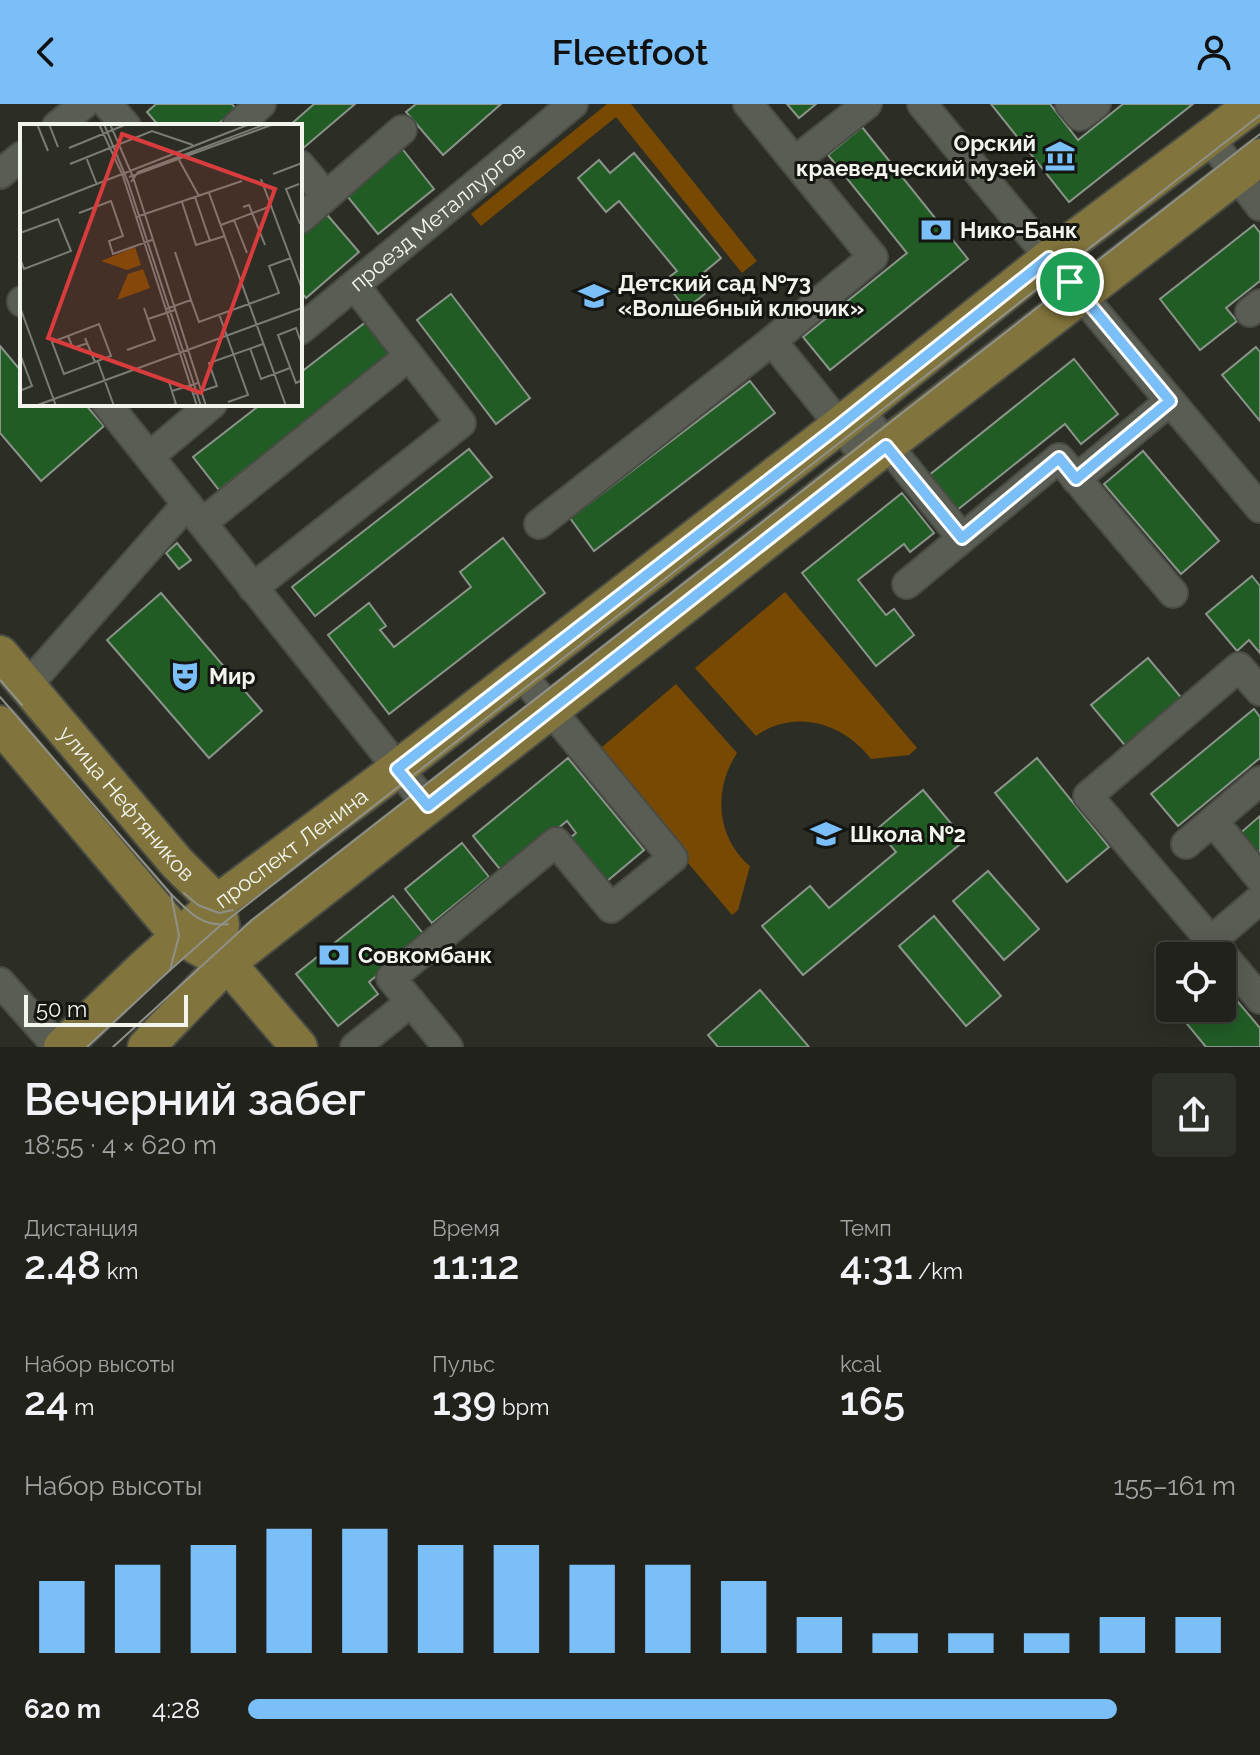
<!DOCTYPE html>
<html lang="ru">
<meta charset="utf-8">
<style>
body{margin:0;font-family:Raleway,sans-serif;background:#2d2f29;color:#f1f3f6;height:100vh;display:flex;flex-direction:column;font-size:30px;white-space:nowrap}
*{box-sizing:border-box;margin:0}
p{font-size:26px;color:#a2a4a3}
.icon{flex:none;width:44px;height:44px;fill:none;stroke:currentColor;stroke-width:2;stroke-linecap:round;stroke-linejoin:round}
.map{position:relative;height:943px;overflow:hidden}
.details{display:flex;flex-direction:column;background:#21221c;flex:1}
.details>*{flex:none}
.tools{position:absolute;left:1156px;top:838px;display:grid;gap:16px}
.tools a{display:grid;place-items:center;width:80px;height:80px;border-radius:8px;background:#21221c;box-shadow:0 4px 20px #0003,0 0 0 2px #3e3f3b;font-size:40px}
.scale{position:absolute;left:24px;bottom:20px;width:164px;box-sizing:border-box;padding-left:8px;border:4px solid #f2f4ee;border-top:0;font-size:22px;line-height:28px;white-space:nowrap;color:#f2f4ee;-webkit-text-stroke:6px #151612;paint-order:stroke}
.pin{position:absolute;display:grid;place-items:center;width:68px;height:68px;color:#fff;margin:-34px;border:4px solid #fff;border-radius:50%;box-shadow:0 2px 8px #0007}
.round{display:grid;place-items:center;flex:none;width:84px;height:84px;border-radius:8px;background:#2d2f29}
.head{display:flex;align-items:center;justify-content:space-between;height:136px;padding:0 24px}
h1{font-size:44px;font-weight:600;line-height:60px}
.figures{display:grid;grid-template-columns:repeat(3,1fr);gap:12px;height:136px;padding:8px 24px}
.figures div{display:grid;align-content:center}
.figures b{font-size:40px;font-weight:600}
.figures small{font-size:22px;font-weight:400}
.figures p{font-size:22px}
.chart{height:224px;padding:16px 24px}
.chart p{display:flex;justify-content:space-between}
.chart svg{width:100%;height:144px;margin-top:8px;stroke:#7abff8;stroke-width:6}
ul{padding:0 24px;list-style:none;font-size:26px}
li{display:grid;grid-template-columns:128px 96px 1fr;align-items:center;height:60px}
li i{height:20px;border-radius:10px;background:#7abff8}
header{display:flex;justify-content:space-between;align-items:center;height:104px;padding:0 24px;background:#7abff8;color:#111;font-size:36px;font-weight:600}
.map>svg:first-child{display:block}
.green{fill:#774902}
.building{fill:#215c25;stroke:#8b948b;stroke-width:2}
.lines{fill:none;stroke-linecap:round;stroke-linejoin:round}
.minor-casing{stroke:#494c44;stroke-width:32}
.major-casing{stroke:#494c44;stroke-width:40}
.minor{stroke:#5a5d53;stroke-width:28}
.major{stroke:#81743c;stroke-width:36}
.tram{stroke:#8f9189;stroke-width:2}
.route-casing{stroke:#fff;stroke-width:16}
.route{stroke:#7abff8;stroke-width:10}
.labels{text-anchor:middle;stroke-width:6;stroke-linejoin:round;paint-order:stroke}
.poi-label{font-size:22px;font-weight:bold;fill:#f2f4ee;stroke:#151612;text-anchor:start}
.street-label{font-size:22px;fill:#f2f4ee;stroke:#151612}
.inset-road{fill:none;stroke:#7b7d75;stroke-width:2}
.view{fill:#d93c3c;fill-opacity:0.15;stroke:#d93c3c;stroke-width:4}
.inset-edge{fill:none;stroke:#f2f4ee;stroke-width:4}
</style>
<header><svg class="icon" aria-label="back" viewBox="0 0 24 24"><path d="M15 5l-7 7 7 7"/></svg>Fleetfoot<svg class="icon" aria-label="person" viewBox="0 0 24 24"><circle cx="12" cy="8" r="4"/><path d="M4 21q1-7 8-7t8 7"/></svg></header>
<div class="map">
<svg width="1260" height="943" viewBox="0 0 1260 943">
<rect width="100%" height="100%" fill="#2c2e25"/>
<g class="green">
<polygon points="607,0 631,0 757,157 742,169 616,13 481,122 471,110"/>
<path d="M785 488 917 644 909 651 871 655C844 619 794 604 756 632L695 564Z"/>
<path d="M676 580 737 649C713 686 716 733 750 762L738 806 732 811 595 649Z"/>
</g>
<g class="building">
<polygon points="156,0 232,0 236,5 216,22 159,22 147,8"/>
<polygon points="314,0 355,0 301,46 300,22 289,22"/>
<polygon points="416,0 501,0 443,51 406,8"/>
<polygon points="787,0 816,0 799,14"/>
<polygon points="991,0 1050,0 1078,36 1123,0 1193,0 1069,98"/>
<polygon points="862,23 968,155 830,266 803,233 907,149 828,51"/>
<polygon points="400,42 434,85 378,130 343,87"/>
<polygon points="634,49 721,154 696,175 707,188 686,205 664,177 677,167 619,97 606,108 578,74 599,56 610,69"/>
<polygon points="323,106 359,148 306,194 300,187 300,125"/>
<polygon points="1254,121 1260,129 1260,177 1226,204 1237,217 1200,246 1160,195"/>
<polygon points="451,190 530,294 496,320 417,216"/>
<polygon points="371,214 396,246 219,386 193,353 261,300 300,300 300,269"/>
<polygon points="0,242 21,267 22,266 22,300 85,300 104,322 41,377 0,329"/>
<polygon points="1256,243 1260,248 1260,317 1222,271"/>
<polygon points="1074,255 1118,310 1081,340 1065,320 956,407 928,372"/>
<polygon points="750,277 775,309 594,447 570,414"/>
<polygon points="469,345 492,373 315,512 292,483"/>
<polygon points="1143,347 1219,437 1181,470 1104,380"/>
<polygon points="902,389 934,429 910,448 904,440 858,476 886,511 894,505 914,531 876,562 802,469"/>
<polygon points="503,434 545,489 389,610 328,531 369,499 386,522 380,526 394,543 471,483 460,468"/>
<polygon points="177,439 191,456 179,465 166,449"/>
<polygon points="1252,472 1260,482 1260,549 1249,536 1237,547 1206,510"/>
<polygon points="161,489 262,607 209,654 107,536"/>
<polygon points="1148,554 1185,598 1128,645 1091,601"/>
<polygon points="1254,605 1260,613 1260,654 1178,722 1151,690"/>
<polygon points="568,654 644,746 606,778 570,734 576,729 567,717 503,769 473,732"/>
<polygon points="1037,654 1109,743 1067,778 995,689"/>
<polygon points="923,686 965,736 803,871 762,822 810,782 829,804 896,748 877,725"/>
<polygon points="1260,712 1260,757 1238,731"/>
<polygon points="462,739 489,773 432,819 405,785"/>
<polygon points="988,767 1039,825 1004,856 953,797"/>
<polygon points="393,792 425,832 369,878 378,890 338,922 296,870"/>
<polygon points="934,812 1001,892 966,922 899,842"/>
<polygon points="760,886 809,943 718,943 708,931"/>
<polygon points="1228,886 1260,924 1260,943 1206,943 1187,920 1206,904 1222,904 1222,891"/>
</g>
<g class="lines">
<g class="minor-casing">
<g id="minor">
<polyline points="107,0 126,22"/>
<polyline points="748,0 873,153 772,237"/>
<path d="M922 0C1034 136 1147 269 1260 404"/>
<polyline points="1070,0 1080,12 1096,0"/>
<polyline points="57,22 84,0"/>
<polyline points="237,22 261,0"/>
<polyline points="1209,34 1260,102"/>
<polyline points="795,57 867,0"/>
<polyline points="300,61 326,92"/>
<polyline points="0,70 22,52"/>
<polyline points="300,115 402,26"/>
<polyline points="22,197 22,198"/>
<polyline points="1250,208 1260,200"/>
<path id="s1" d="M300 226 573 0"/>
<polyline points="107,300 428,702"/>
<polyline points="859,306 962,434"/>
<polyline points="150,352 212,300"/>
<polyline points="1076,375 1170,297"/>
<polyline points="202,419 409,252"/>
<polyline points="539,420 772,237 868,356"/>
<polyline points="907,480 1059,354 1173,489"/>
<polyline points="253,484 461,319 355,182"/>
<polyline points="27,582 187,400"/>
<polyline points="1260,587 1239,563 1088,692 1260,895"/>
<polyline points="1213,717 1260,774"/>
<polyline points="1186,740 1260,677"/>
<polyline points="1211,837 1260,795"/>
<polyline points="0,878 58,943"/>
<polyline points="355,943 411,898"/>
<polyline points="448,943 391,874 556,738 611,804 673,754 520,569"/>
</g>
</g>
<g class="major-casing">
<g id="major">
<path id="s2" d="M0 550 177 759 217 799 221 821"/>
<polyline points="0,620 179,832 227,859 299,943"/>
<path id="s3" d="M62 943 144 864 217 799 397 665 607 502 840 321 1049 154 1254 0"/>
<polyline points="146,943 227,859 652,527 886,342 1260,53"/>
</g>
</g>
<use href="#minor" class="minor"/>
<use href="#major" class="major"/>
<g class="tram">
<polyline points="0,576 22,601"/>
<path d="M0 593 171 790C187 806 202 824 228 820"/>
<polyline points="184,789 198,801 219,809 233,806"/>
<polyline points="170,866 179,832 171,790"/>
<polyline points="87,943 170,866 221,821 1260,11"/>
<polyline points="113,943 252,816 1260,30"/>
</g>
</g>
<g class="lines">
<g class="route-casing">
<polygon id="route" points="1049,154 1096,208 1170,297 1076,375 1059,354 962,434 886,342 428,702 397,665 840,321"/>
</g>
<use href="#route" class="route"/>
</g>
<defs>
<g id="museum-bare" transform="scale(2.4)"><path d="M0-6L6-3V-2H-6V-3ZM-5-1h2V3h-2ZM-1-1h2V3h-2ZM3-1h2V3H3ZM-6 4H6V6H-6Z" fill="#7abff8" stroke="#151612" stroke-width="2.5" paint-order="stroke"/></g>
<g id="bank-bare" transform="scale(2.4)"><path d="M-6-4H6V4H-6ZM0-2.3a2.3 2.3 0 1 0 0 4.6a2.3 2.3 0 1 0 0-4.6Z" fill="#7abff8" stroke="#151612" stroke-width="2.5" paint-order="stroke"/></g>
<g id="school-bare" transform="scale(2.4)"><path d="M0-5L7-2L0 1L-7-2ZM-4 1L0 2.5L4 1V4Q0 6-4 4Z" fill="#7abff8" stroke="#151612" stroke-width="2.5" paint-order="stroke"/></g>
<g id="theatre-bare" transform="scale(2.4)"><path d="M-5-5.5Q0-4 5-5.5V0Q5 5 0 6Q-5 5-5 0ZM-3.3-2.5H-1v1.5H-3.3ZM1-2.5H3.3v1.5H1ZM-2.8 1Q0 5.5 2.8 1Z" fill="#7abff8" stroke="#151612" stroke-width="2.5" paint-order="stroke"/></g>
</defs>
<g fill-rule="evenodd">
<use href="#museum-bare" x="1060" y="52"/>
<use href="#bank-bare" x="936" y="126"/>
<use href="#school-bare" x="594" y="192"/>
<use href="#theatre-bare" x="185" y="572"/>
<use href="#school-bare" x="826" y="730"/>
<use href="#bank-bare" x="334" y="851"/>
</g>
<g class="labels">
<g class="poi-label">
<text x="1036" y="47" text-anchor="end">Орский<tspan x="1036" dy="25">краеведческий музей</tspan></text>
<text x="960" y="134">Нико-Банк</text>
<text x="618" y="187">Детский сад №73<tspan x="618" dy="25">«Волшебный ключик»</tspan></text>
<text x="209" y="580">Мир</text>
<text x="850" y="738">Школа №2</text>
<text x="358" y="859">Совкомбанк</text>
</g>
<g class="street-label">
<text dy="8" stroke="none"><textPath href="#s1" startOffset="178">проезд Металлургов</textPath></text>
<text dy="8" stroke="none"><textPath href="#s2" startOffset="196">улица Нефтяников</textPath></text>
<text dy="8" stroke="none"><textPath href="#s3" startOffset="304">проспект Ленина</textPath></text>
</g>
</g>
<g transform="translate(20 20)">
<rect width="282" height="282" fill="#2c2e25"/>
<path d="M115 123 121 141 107 146 81 137ZM123 145 130 164 97 176 108 150Z" fill="#774902"/>
<path class="inset-road" d="M17 0 28 27M29 0 38 23M79 0 103 52 177 282M84 0 108 58 181 282M90 0 113 53 186 282M49 24 107 0M66 33 77 61M159 36 179 72M50 40 132 7 173 21M253 50 282 39M109 53 254 0M241 55 282 165M111 58 118 48 246 0M279 60 266 65 280 100M189 69 266 282M175 73 190 117M162 78 176 121 205 112M223 83 229 81 245 121M59 89 91 77 103 112 89 117 93 130 132 116M0 90 230 0M116 93 222 57M214 96 227 129M201 101 251 82M0 109 38 95 51 127 4 145 0 134M171 176 179 198 259 169 249 142 271 134M0 183 36 282M146 185 171 176 155 128M199 190 228 271 208 278M128 195 155 186M79 200 91 232 44 250 32 218ZM48 212 53 224 68 219M65 214 75 238M282 221 276 204 258 211 276 259 282 256M230 224 241 255 270 244M107 226 135 216 124 184M0 230 12 262 2 266M78 238 94 282M148 255 156 280 150 282M152 267 178 259M173 270 197 262 189 239 243 220M15 282 282 184"/>
<path class="view" d="M102 10 255 65 181 269 28 214Z"/>
<rect width="282" height="282" class="inset-edge"/>
</g>
</svg>
<div class="tools">
<a><svg class="icon" aria-label="locate" viewBox="0 0 24 24"><circle cx="12" cy="12" r="6"/><path d="M12 2v4M12 18v4M2 12h4M18 12h4"/></svg></a>
</div>
<div class="scale">50 m</div>
<div class="pin" style="left:1070px;top:178px;background:#1e9e55"><svg class="icon" aria-label="arrive" viewBox="0 0 24 24"><path d="M6 21V4h12l-3 4 3 4H6"/></svg></div>
</div>
<section class="details">
<div class="head"><div><h1>Вечерний забег</h1><p>18:55 · 4 × 620 m</p></div><a class="round"><svg class="icon" aria-label="share" viewBox="0 0 24 24"><path d="M12 15V3M7 8l5-5 5 5M5 13v7h14v-7"/></svg></a></div>
<div class="figures">
<div><p>Дистанция</p><b>2.48<small> km</small></b></div>
<div><p>Время</p><b>11:12</b></div>
<div><p>Темп</p><b>4:31<small> /km</small></b></div>
</div>
<div class="figures">
<div><p>Набор высоты</p><b>24<small> m</small></b></div>
<div><p>Пульс</p><b>139<small> bpm</small></b></div>
<div><p>kcal</p><b>165</b></div>
</div>
<div class="chart"><p><span>Набор высоты</span>155–161 m</p>
<svg viewBox="0 0 160 44" preserveAspectRatio="none"><path d="M5 44V22M15 44V17M25 44V11M35 44V6M45 44V6M55 44V11M65 44V11M75 44V17M85 44V17M95 44V22M105 44V33M115 44V38M125 44V38M135 44V38M145 44V33M155 44V33"/></svg>
</div>
<ul>
<li><b>620 m</b>4:28<i style="width:88%"></i></li>
</ul>
</section>
